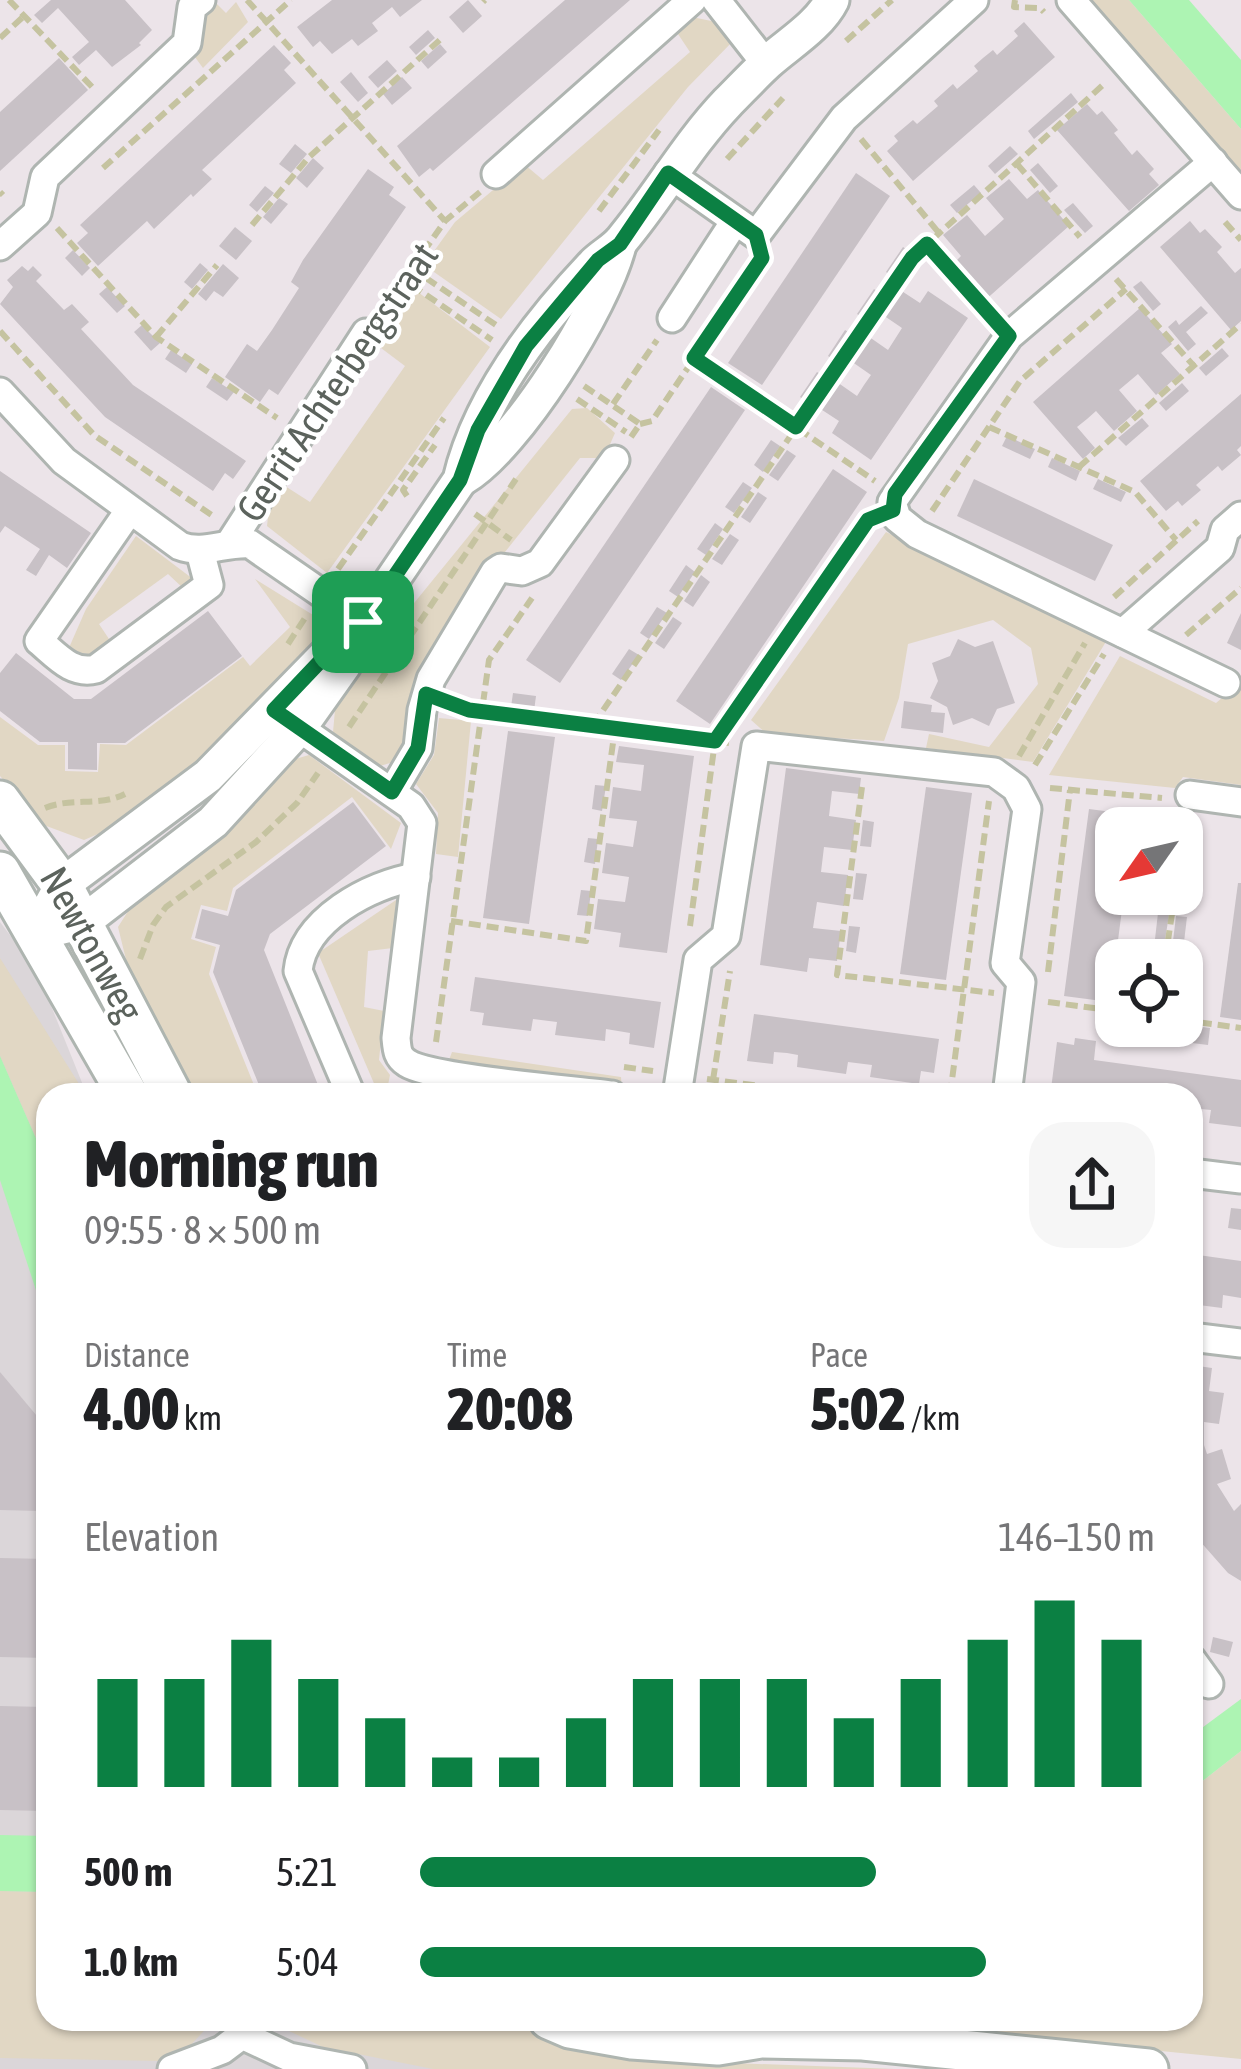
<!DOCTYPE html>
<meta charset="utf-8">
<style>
body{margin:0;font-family:"Asap Condensed",sans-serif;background:#f6f6f6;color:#202124;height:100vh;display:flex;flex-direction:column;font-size:45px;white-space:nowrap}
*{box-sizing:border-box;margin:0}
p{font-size:39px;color:#757577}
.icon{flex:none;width:66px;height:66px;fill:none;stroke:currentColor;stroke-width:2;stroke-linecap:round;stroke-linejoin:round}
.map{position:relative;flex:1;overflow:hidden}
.panel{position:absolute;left:36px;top:1083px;width:1167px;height:948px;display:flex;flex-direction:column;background:#fff;border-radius:36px;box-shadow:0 3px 9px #0004}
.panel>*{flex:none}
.needle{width:78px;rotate:236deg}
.fabs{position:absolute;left:1095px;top:807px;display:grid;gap:24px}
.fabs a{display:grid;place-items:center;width:108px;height:108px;border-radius:24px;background:#fff;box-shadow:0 3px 9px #0004;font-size:60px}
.pin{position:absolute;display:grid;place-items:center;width:102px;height:102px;color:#fff;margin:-51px;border-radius:24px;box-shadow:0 6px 18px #0006}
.round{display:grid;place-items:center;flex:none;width:126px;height:126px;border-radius:36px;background:#f6f6f6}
.headline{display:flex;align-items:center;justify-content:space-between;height:204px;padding:0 48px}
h1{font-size:66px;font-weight:800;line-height:90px}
.metrics{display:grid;grid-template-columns:repeat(3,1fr);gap:18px;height:204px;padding:12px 48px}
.metrics div{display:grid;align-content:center}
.metrics b{font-size:60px;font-weight:800}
.metrics small{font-size:33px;font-weight:400}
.metrics p{font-size:33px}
.chart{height:336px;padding:24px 48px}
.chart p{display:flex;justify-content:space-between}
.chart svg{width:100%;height:216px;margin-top:12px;stroke:#0b8043;stroke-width:6}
ul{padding:0 48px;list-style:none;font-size:39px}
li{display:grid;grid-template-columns:192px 144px 1fr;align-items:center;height:90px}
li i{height:30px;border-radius:15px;background:#0b8043}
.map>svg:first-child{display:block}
.industrial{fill:#dbd6d9}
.green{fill:#e1d7c4}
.water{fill:#adf4b3}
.building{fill:#c8c1c6}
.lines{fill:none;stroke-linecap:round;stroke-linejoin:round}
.minor-casing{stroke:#afb5b1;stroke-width:33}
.tertiary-casing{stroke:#afb5b1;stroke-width:39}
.secondary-casing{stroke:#aeb5b0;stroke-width:45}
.path{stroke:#c5c3a0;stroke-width:6;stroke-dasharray:12 6;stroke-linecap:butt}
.minor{stroke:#fff;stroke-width:27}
.tertiary{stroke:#fff;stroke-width:33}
.secondary{stroke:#fff;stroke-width:39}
.route-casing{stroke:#fff;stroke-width:24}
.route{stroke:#0b8043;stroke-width:15}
.labels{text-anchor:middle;stroke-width:9;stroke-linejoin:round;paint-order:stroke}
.street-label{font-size:39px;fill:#5c635d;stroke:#fff}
</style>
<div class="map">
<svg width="1241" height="2069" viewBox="0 0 1241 2069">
<rect width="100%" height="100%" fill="#ece4e9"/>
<polygon class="industrial" points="0,922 37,971 87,1095 48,1095 48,2019 513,2019 608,2069 0,2069"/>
<g class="green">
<polygon points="1089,0 1129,0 1241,129 1241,175"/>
<polygon points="214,1 226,13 236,2 248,22 203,68 192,53 199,11"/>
<polygon points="692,17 721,23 737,37 688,87 501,319 424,265 455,222 524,164 543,180 690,52 676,31"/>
<polygon points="418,292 490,347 327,573 267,526 269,508 285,486 310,502 405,366 377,345"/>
<polygon points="587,408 615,433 604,458 580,458 477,587 411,724 400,760 380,766 333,732 336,699 572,409"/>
<polygon points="886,532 1107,640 1033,762 926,748 929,734 989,747 1038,684 1031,648 993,620 908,644 899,698 884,741 767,734 751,720"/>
<polygon points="136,536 193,579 183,588 168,574 99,624 111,642 92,655 68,650 86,609"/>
<polygon points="255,579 326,623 327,642 236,735 112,828 84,840 41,824 0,776 0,717 38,745 65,745 65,771 98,772 100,744 126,745 243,657 250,666 290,627"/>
<polygon points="1120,656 1216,703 1241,682 1241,785 1183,777 1175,788 1049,775"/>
<polygon points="439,718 471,721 458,857 436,854 438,813 416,784 434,755"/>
<polygon points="309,755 401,823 391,849 352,797 233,888 227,911 201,905 191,939 216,947 209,974 258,1095 185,1095 133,988 118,927 139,894 221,831 292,760"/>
<polygon points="396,900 393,948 368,951 364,1007 384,1011 379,1060 390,1075 386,1095 379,1095 318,953"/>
<polygon points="0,958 86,1095 48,1095 48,1166 0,1056"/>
<polygon points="452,1052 621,1077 622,1091 449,1060"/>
<polygon points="1241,1751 1241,2059 841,2019 1191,2019 1191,1790"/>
<polygon points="0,1891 48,1892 48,2019 215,2019 186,2050 161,2061 0,2058"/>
<polygon points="283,2019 522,2019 556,2037 706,2062 896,2069 433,2069 323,2047 289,2031"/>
</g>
<g class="water">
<polygon points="1129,0 1189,0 1241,60 1241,129"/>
<polygon points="0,1056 48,1166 48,1327 0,1180"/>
<polygon points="1241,1699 1241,1751 1191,1790 1191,1736"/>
<polygon points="0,1835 48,1836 48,1892 0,1891"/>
</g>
<g class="building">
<polygon points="51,0 125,0 152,30 139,43 141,45 112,67 96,50 79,65 72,57 89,42 58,8 42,23 34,15"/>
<polygon points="332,0 422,0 400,17 392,7 372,23 378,31 358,46 352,39 332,54 320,41 313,47 297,27"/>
<polygon points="468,0 482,16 463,33 449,17"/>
<polygon points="565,0 630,0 433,171 430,168 419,177 397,146"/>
<polygon points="1024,22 1055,57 913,181 887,151 898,141 894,136 913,120 917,124 938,106 934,101 953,84 957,89 978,71 974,66 983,58 993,50 997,55 1018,36 1014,31"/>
<polygon points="428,30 435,38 416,55 409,47"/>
<polygon points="440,44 447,52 428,69 421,61"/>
<polygon points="274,45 291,63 284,70 296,83 202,170 212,179 193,197 191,194 154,229 147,221 98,266 77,243 88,233 80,225"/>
<polygon points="59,58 88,90 0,171 0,112"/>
<polygon points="387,60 397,71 378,88 368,77"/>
<polygon points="351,72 368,93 358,102 340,82"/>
<polygon points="402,77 412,88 392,105 383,94"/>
<polygon points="1071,93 1078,102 1034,139 1028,131"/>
<polygon points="1087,104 1097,115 1102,111 1118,130 1114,133 1132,155 1137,150 1154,169 1149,174 1159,185 1129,211 1057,130"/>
<polygon points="295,144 307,154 291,173 279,164"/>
<polygon points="1010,146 1018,154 995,174 988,166"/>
<polygon points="313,158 324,168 307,188 296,178"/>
<polygon points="1038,163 1058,186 1050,193 1030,170"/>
<polygon points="368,169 394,187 389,195 406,207 278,395 269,389 260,402 225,377 247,344 257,351 272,330 299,288 291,282 303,260"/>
<polygon points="856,173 890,196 762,385 728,363"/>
<polygon points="1009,179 1027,199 1038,190 1069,226 983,302 951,266 961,256 943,235 967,215 985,236 994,228 1004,219 986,198"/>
<polygon points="974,185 981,193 957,213 950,205"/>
<polygon points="265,186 274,193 257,212 249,205"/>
<polygon points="279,198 288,204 271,224 263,217"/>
<polygon points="1073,203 1093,226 1085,233 1064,210"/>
<polygon points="1190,221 1200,233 1205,229 1222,247 1217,252 1235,273 1241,268 1241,321 1231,330 1160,247"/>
<polygon points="235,227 252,241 236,260 219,246"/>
<polygon points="903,247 912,253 894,278 886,272"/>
<polygon points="73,250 90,268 82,276 65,258"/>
<polygon points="200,263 208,270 192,289 184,282"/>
<polygon points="223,264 239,278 223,297 214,291 206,301 198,294"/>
<polygon points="22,266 28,271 33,266 42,275 36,281 64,310 72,304 89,322 81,329 133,385 246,461 233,479 225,473 213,491 105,417 0,304 13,287 7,280"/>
<polygon points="1141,281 1161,304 1153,311 1133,287"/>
<polygon points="107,287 125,306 117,313 99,294"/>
<polygon points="897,288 920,303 928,291 968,318 871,460 832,433 839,421 816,406 834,380 857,396 864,385 871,375 848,359 865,334 888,350 902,328 880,313"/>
<polygon points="874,289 883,295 866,320 857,314"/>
<polygon points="1201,306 1208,313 1186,332 1196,344 1188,351 1168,327 1176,320 1179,325"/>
<polygon points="1140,308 1172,344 1161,353 1180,374 1156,395 1138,374 1119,390 1137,411 1114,431 1096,411 1087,419 1077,427 1095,448 1083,459 1033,402"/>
<polygon points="142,325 160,343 151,351 134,332"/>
<polygon points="845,330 855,336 837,362 828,356"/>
<polygon points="1222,348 1229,356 1206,376 1199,368"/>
<polygon points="171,350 192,364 186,373 165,359"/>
<polygon points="817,372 827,378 809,403 800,397"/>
<polygon points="212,378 234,392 227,401 206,387"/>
<polygon points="1182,383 1189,391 1166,411 1159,403"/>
<polygon points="711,387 745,410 560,683 526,660"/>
<polygon points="1241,394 1241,446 1237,450 1241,455 1222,471 1218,466 1196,485 1201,490 1182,506 1178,501 1166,511 1140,481"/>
<polygon points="1142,418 1149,426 1126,446 1118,438"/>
<polygon points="1007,436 1035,449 1030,459 1002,446"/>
<polygon points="771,440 780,446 763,472 754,465"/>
<polygon points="787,450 796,456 778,481 769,475"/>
<polygon points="1052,458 1080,471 1076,481 1048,467"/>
<polygon points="833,469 867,492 710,724 676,701"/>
<polygon points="0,471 91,533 67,568 49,555 36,576 26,570 40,549 5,526 0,533"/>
<polygon points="974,479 1113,545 1095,581 957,516"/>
<polygon points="1098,479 1126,492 1121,502 1093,489"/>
<polygon points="743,482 752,488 734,513 725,507"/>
<polygon points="758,492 767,498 750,523 741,517"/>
<polygon points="715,523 723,529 706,555 697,549"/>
<polygon points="730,534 739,540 722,565 712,559"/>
<polygon points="686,565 695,572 678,597 669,591"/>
<polygon points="701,575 710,582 693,607 684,601"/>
<polygon points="657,607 667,613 649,639 640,633"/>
<polygon points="208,611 242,656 125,743 97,743 97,770 68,769 68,742 40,742 0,711 0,673 16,653 74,699 91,699"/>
<polygon points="1241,613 1241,650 1227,643"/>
<polygon points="673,617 682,623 664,649 655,643"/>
<polygon points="958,639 975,647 993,641 1015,703 997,709 989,726 972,718 953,725 947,707 930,698 938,681 932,663 950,656"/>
<polygon points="629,649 639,655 621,680 612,674"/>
<polygon points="513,693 536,696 534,711 511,707"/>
<polygon points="904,701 932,705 931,712 945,713 943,733 901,728"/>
<polygon points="508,731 555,737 529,924 483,918"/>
<polygon points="619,746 694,756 667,953 619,947 621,933 594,929 598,899 625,902 627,890 629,877 602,873 606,843 633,847 637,821 609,818 613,787 641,791 644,765 616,762"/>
<polygon points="786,768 861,778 859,794 832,791 829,816 856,820 852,850 824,847 821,872 848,875 844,906 817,902 813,928 841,931 837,961 809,958 807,972 760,965"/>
<polygon points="595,785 606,786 602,811 592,809"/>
<polygon points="926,787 972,793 946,980 900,974"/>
<polygon points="353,802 386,846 270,934 264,950 322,1095 263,1095 213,972 220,945 195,938 202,909 228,916 236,890"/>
<polygon points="1089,809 1135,815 1134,828 1116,828 1116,894 1124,894 1110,1002 1064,996"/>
<polygon points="863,820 874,822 871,847 860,846"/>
<polygon points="588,838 598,839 595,864 584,862"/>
<polygon points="1184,863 1194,865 1191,889 1182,888"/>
<polygon points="856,873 867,874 863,900 853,899"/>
<polygon points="1238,883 1241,883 1241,1020 1220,1017"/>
<polygon points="581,890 591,891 588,916 577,915"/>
<polygon points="1158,913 1169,915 1165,940 1155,939"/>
<polygon points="1176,916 1187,917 1184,942 1173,941"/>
<polygon points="849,926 860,927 856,953 846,951"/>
<polygon points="475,977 661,1002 654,1048 629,1044 630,1033 606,1029 605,1041 555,1035 557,1022 533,1019 531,1031 482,1025 484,1013 470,1011"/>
<polygon points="754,1014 939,1039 934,1073 921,1071 919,1084 870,1077 872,1065 848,1062 846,1074 797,1067 798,1055 787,1053 774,1052 773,1064 747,1061"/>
<polygon points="1195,1026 1210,1028 1208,1045 1192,1043"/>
<polygon points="1075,1038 1096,1041 1094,1060 1241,1080 1241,1127 1209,1123 1211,1110 1191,1108 1191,1095 1064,1095 1064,1091 1051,1089 1057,1042 1074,1045"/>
<polygon points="1231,1208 1241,1209 1241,1230 1228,1228"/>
<polygon points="1191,1254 1241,1261 1241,1298 1223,1295 1222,1308 1191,1304"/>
<polygon points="1191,1365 1212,1368 1209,1391 1224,1393 1219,1424 1204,1422 1204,1445 1207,1454 1222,1449 1231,1479 1217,1484 1234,1511 1241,1504 1241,1581 1228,1573 1191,1531"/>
<polygon points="0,1372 42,1422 40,1511 0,1510"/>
<polygon points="0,1558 48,1559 48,1658 0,1657"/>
<polygon points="1213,1637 1233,1642 1229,1657 1210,1652"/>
<polygon points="0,1706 46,1707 44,1811 0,1810"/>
</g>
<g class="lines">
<g class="minor-casing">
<g id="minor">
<polyline points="716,0 766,64"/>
<polyline points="1071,0 1241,195"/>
<polyline points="1213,162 1009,336 892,502 897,518 917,534 1226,683"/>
<polyline points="668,173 756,235 844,118 974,0"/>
<polyline points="496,174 692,0"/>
<polyline points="0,246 37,213 45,177 187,43 192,7 201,0"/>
<polyline points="672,318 735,221"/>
<path d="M0 392 64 461 180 546C203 555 225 542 250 544L363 622"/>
<path d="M129 511 39 641C57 656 72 675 96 669L209 585 200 551"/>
<polyline points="230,543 366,333"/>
<polyline points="1123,633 1220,548 1225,530 1241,516"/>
<path d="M282 716 411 806 422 823 396 1038C397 1049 397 1057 407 1063 431 1079 574 1090 612 1095"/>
<polyline points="392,792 418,748 422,710 431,679 495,572 501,568 522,571 540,563 615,460"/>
<polyline points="1190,795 1241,802"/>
<path d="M351 1095 298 971C303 920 370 884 416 877"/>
<polyline points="677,1095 698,960 726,936 756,746 994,772 1016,788 1027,809 1005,963 1021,982 1007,1095"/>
<polyline points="1191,1173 1241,1179"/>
<polyline points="1191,1337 1241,1343"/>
<polyline points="1191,1659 1209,1684"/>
<polyline points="172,2069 222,2050 242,2035 289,2057 352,2069"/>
</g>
</g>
<g class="tertiary-casing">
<g id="tertiary">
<path d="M463 478C516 447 604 306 619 245"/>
<polyline points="50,907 62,885 208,776 329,652 345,643"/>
<path d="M34 934 83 922 213 822 300 727 344 665 352 639 460 480C479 399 538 323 594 264 603 255 614 250 622 240 659 196 687 145 728 102 741 89 753 76 767 63 788 44 819 26 832 0"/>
</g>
</g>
<g class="secondary-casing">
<g id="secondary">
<polyline points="0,801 62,885 172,1095"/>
<polyline points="0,872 128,1095"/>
<polyline points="549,2019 570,2028 632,2039 718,2045 761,2038 863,2040 1148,2069"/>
</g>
</g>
<g class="path">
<polyline points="9,0 96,91"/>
<polyline points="247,0 445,221"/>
<polyline points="1015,0 1014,7 1040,8 1044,12"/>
<polyline points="483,2 485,0"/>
<polyline points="0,38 24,16"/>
<polyline points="846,41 892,0"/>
<polyline points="861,139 939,233"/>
<polyline points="727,159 783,98"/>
<polyline points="1017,164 1080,237"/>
<polyline points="103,168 291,0"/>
<polyline points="0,192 3,195"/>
<polyline points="599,211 659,130"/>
<polyline points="1225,222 1241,240"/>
<polyline points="252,225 309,157 442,38"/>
<polyline points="57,228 156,337 277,418"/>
<polyline points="927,244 991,315"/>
<polyline points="411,268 499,327"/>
<polyline points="1116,279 1194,366"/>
<polyline points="398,287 409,295 416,288 492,340"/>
<polyline points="382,311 445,221 480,192"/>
<polyline points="0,331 94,435 213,516"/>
<polyline points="156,337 217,265"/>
<polyline points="694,358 875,481"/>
<polyline points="584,386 640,424 631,437"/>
<polyline points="577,399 626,432"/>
<polyline points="613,404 657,340"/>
<polyline points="640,424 652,421 757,265"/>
<polyline points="989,427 1135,492 1176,540"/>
<polyline points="1079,467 1241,324"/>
<polyline points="407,496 403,490 435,445"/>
<polyline points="932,511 1020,381 1126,289"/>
<polyline points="475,514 511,540"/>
<polyline points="338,569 444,418"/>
<polyline points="1114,597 1198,521"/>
<polyline points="1186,635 1241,588"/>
<polyline points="288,644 307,615"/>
<polyline points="451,703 469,709 729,743"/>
<polyline points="593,725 912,258 1104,84"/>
<polyline points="349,727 516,479"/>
<polyline points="1019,756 1085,643"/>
<polyline points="1035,765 1104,654"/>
<polyline points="862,787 837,975 994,993"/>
<polyline points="1050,788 1162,798"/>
<path d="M45 808C72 797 99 807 125 794"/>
<polyline points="1182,845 1186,822"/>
<polyline points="451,921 586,941 615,728"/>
<polyline points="690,926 715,741 867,520"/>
<polyline points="140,959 153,925 166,907 256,842 297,803 318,773"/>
<polyline points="1165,960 1175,894"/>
<polyline points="1048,972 1070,790"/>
<polyline points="1048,1002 1116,1011"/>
<polyline points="1182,1020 1241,1028"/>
<polyline points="436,1042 489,660 532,598"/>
<polyline points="624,1067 653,1071"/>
<polyline points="707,1079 827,1095"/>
<polyline points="713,1080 730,971"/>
<polyline points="950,1095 989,801"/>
</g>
<use href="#minor" class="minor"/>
<use href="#tertiary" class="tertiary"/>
<use href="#secondary" class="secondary"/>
</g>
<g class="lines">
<g class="route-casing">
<polygon id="route" points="668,173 756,235 762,258 694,358 796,427 912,258 927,244 1009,336 895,494 893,510 868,520 715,741 469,710 426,694 418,748 392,792 274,710 329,652 352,639 460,480 478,430 526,346 598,260 620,244"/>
</g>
<use href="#route" class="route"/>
</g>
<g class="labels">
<g class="street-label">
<text transform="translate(337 382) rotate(-56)" y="14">Gerrit Achterbergstraat</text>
<text transform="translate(92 944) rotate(61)" y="14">Newtonweg</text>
</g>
</g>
</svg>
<div class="fabs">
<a><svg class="needle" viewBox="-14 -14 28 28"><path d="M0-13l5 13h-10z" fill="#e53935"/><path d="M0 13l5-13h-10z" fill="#757577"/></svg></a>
<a><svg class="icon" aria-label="locate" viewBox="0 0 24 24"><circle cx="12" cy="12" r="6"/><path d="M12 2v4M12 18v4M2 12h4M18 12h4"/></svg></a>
</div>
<div class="pin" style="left:363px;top:622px;background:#1e9e55"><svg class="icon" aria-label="arrive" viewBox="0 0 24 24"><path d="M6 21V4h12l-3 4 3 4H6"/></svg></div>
<section class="panel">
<div class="headline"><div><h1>Morning run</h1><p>09:55 · 8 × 500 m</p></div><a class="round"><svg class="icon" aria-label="share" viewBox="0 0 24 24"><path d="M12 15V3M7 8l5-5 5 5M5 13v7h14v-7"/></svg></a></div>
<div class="metrics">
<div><p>Distance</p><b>4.00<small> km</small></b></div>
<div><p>Time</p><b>20:08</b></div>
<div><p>Pace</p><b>5:02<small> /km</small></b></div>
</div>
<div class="chart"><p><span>Elevation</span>146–150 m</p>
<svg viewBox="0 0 160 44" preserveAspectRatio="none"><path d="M5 44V22M15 44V22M25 44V14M35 44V22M45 44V30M55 44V38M65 44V38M75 44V30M85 44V22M95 44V22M105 44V22M115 44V30M125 44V22M135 44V14M145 44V6M155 44V14"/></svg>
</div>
<ul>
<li><b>500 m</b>5:21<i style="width:62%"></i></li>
<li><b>1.0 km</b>5:04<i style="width:77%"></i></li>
</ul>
</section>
</div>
